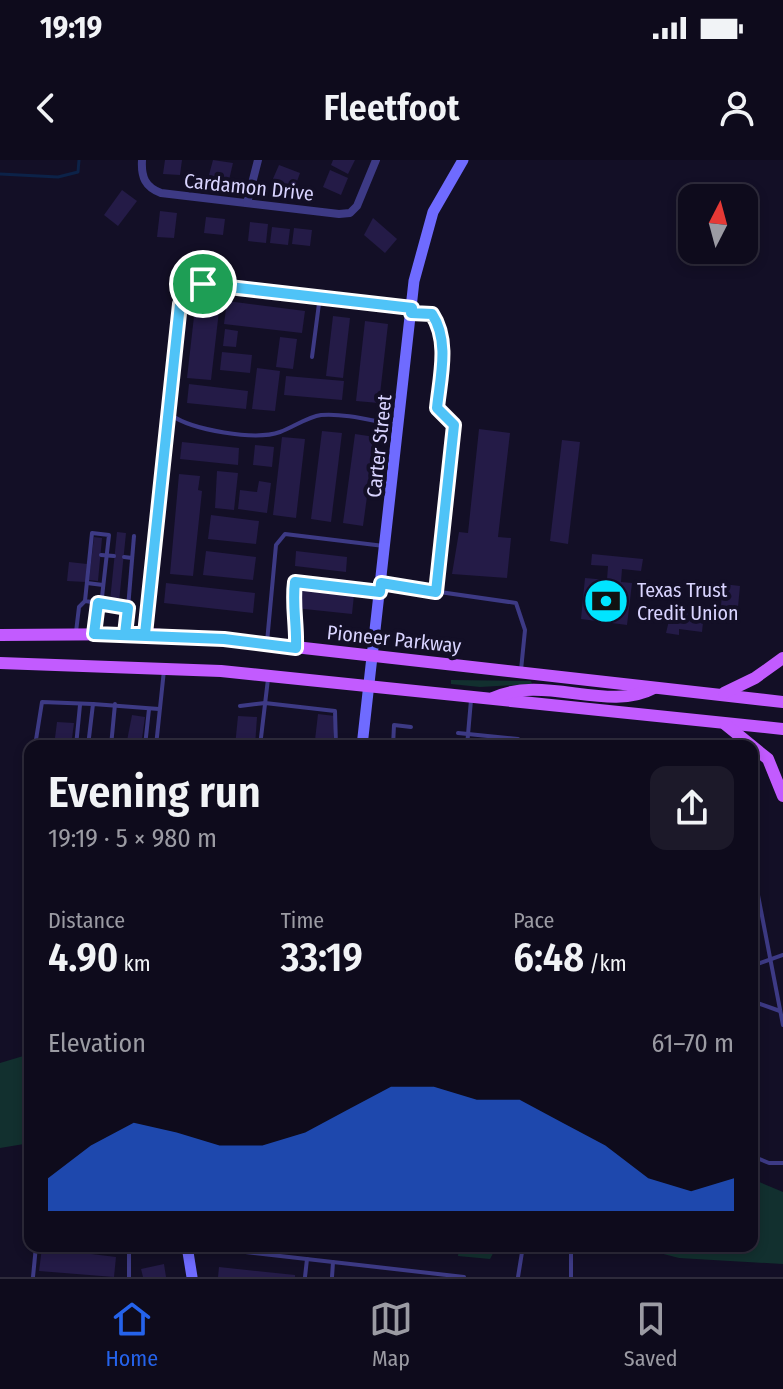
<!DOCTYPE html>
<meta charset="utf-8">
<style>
body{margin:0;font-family:"Fira Sans Condensed",sans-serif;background:#1c1929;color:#f1f3f6;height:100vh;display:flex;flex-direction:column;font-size:30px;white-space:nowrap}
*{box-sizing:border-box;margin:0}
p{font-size:26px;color:#9b9ba3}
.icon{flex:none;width:44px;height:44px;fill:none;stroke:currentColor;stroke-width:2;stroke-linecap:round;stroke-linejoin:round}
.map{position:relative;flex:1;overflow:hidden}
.drawer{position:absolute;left:24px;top:580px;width:734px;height:512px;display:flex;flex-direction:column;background:#0e0b1c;border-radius:16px;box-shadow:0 4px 12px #0003,0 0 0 2px #2e2b3b}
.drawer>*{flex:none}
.needle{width:52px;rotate:6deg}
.buttons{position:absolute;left:678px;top:24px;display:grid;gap:16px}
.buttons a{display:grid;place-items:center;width:80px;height:80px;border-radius:16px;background:#0e0b1c;box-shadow:0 4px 12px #0003,0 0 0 2px #2e2b3b;font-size:40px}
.pin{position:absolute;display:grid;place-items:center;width:68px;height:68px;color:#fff;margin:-34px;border:4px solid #fff;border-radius:50%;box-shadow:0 2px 8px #0007}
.round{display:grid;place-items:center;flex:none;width:84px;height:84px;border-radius:16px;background:#1c1929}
.head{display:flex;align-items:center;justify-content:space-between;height:136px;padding:0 24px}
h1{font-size:44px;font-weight:600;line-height:60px}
.figures{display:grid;grid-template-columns:repeat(3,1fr);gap:12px;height:136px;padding:8px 24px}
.figures div{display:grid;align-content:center}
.figures b{font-size:40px;font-weight:600}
.figures small{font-size:22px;font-weight:400}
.figures p{font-size:22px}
.chart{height:224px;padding:16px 24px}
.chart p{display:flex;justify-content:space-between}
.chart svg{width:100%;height:144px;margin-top:8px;fill:#2563eb;opacity:.7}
.status{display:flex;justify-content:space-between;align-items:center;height:56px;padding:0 40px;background:#0e0b1c;direction:ltr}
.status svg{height:22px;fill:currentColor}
header{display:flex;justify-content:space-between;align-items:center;height:104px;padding:0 24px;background:#0e0b1c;font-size:36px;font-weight:600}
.tab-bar{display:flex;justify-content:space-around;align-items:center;height:112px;border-top:2px solid #2e2b3b;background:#0e0b1c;font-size:22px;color:#9b9ba3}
.tab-bar a{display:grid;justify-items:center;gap:4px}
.tab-bar .on{color:#2563eb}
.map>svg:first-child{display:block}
.green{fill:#12302f}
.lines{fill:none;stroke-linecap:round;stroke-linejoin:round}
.stream{stroke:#0c2248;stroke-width:3}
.building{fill:#241b47}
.lane{stroke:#3d3a85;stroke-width:4}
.street{stroke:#3d3a85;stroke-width:8}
.secondary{stroke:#6f6bff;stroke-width:11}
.primary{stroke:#c25bff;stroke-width:12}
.route-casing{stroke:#fff;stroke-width:16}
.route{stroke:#4fc3f7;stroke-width:10}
.labels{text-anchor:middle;stroke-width:8;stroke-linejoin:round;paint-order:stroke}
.street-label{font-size:20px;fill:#d9d4ff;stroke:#130f26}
.poi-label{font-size:20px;fill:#d9d4ff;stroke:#130f26;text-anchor:start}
</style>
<div class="status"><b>19:19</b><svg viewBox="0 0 49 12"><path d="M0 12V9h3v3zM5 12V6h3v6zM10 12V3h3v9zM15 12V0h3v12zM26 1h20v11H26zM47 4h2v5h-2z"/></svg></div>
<header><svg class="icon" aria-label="back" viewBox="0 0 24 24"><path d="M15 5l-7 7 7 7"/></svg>Fleetfoot<svg class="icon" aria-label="person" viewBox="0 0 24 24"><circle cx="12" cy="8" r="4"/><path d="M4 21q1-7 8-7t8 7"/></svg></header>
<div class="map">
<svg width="783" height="1117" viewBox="0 0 783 1117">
<rect width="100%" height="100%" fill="#130f26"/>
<g class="green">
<polygon points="451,520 531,521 532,524 480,527 451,524"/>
<polygon points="30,894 30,983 0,988 0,903"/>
<polygon points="752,1019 783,1032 783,1104 679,1098 648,1090 649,1086 752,1086"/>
<polygon points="459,1086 497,1086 490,1099 458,1096"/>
</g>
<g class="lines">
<polyline class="stream" points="0,14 58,17 78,12 79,0"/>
</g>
<g class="building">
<polygon points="165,0 182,0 180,15 163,14"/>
<polygon points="213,0 233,3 229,20 209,15"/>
<polygon points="333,0 355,0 348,14 331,5"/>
<polygon points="279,5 300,13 294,30 272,21"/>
<polygon points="330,10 348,18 341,35 323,27"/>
<polygon points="122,30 137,41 118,66 104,55"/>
<polygon points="160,51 177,53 174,78 157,77"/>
<polygon points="206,57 225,59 223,75 204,73"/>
<polygon points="373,58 397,79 385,93 364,75"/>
<polygon points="250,62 268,64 266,83 248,81"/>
<polygon points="272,67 290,69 288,85 270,83"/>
<polygon points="294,68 312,70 310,86 292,84"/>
<polygon points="196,139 220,142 211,220 187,218"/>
<polygon points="227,141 305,151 302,173 224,164"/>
<polygon points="333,156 350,158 343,218 326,216"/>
<polygon points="365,161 388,164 379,243 356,241"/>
<polygon points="225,169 238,171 236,187 223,186"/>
<polygon points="280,177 297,179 293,209 276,207"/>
<polygon points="222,192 252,195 250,213 220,210"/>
<polygon points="257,208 280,211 275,251 252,249"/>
<polygon points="286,216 344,221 342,240 284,235"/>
<polygon points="189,224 248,231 246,249 187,243"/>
<polygon points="479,269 510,273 498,377 511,378 507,418 452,414 459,372 468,373"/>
<polygon points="322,271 342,273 331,362 311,359"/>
<polygon points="355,274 375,277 363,366 343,363"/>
<polygon points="282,277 305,279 296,358 273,355"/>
<polygon points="562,280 580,282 568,384 550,381"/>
<polygon points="182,282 239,288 238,305 180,299"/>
<polygon points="255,285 274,287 272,307 253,305"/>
<polygon points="217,311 238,313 234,350 215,348"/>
<polygon points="179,314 200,316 198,330 202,331 193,416 170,414"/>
<polygon points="259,321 271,323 267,353 238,349 240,330 257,332"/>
<polygon points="211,355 259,361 256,384 208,379"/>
<polygon points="117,372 126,373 119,442 110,441"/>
<polygon points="94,377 102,378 98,421 89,420"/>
<polygon points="206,391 256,397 253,420 203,415"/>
<polygon points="296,391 347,397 346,412 295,406"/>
<polygon points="592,394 643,399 641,411 622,409 621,422 632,423 627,465 581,459 585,418 607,420 608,406 591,405"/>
<polygon points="69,402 87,404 86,422 67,421"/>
<polygon points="166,423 255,433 253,453 164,443"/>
<polygon points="723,424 740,426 737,457 720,456"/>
<polygon points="298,429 354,435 352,454 295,448"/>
<polygon points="696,447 695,452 704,453 702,472 679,469 679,475 666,473 671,452"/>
<polygon points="318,554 335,556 333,582 315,580"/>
<polygon points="132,555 145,557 141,586 126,586"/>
<polygon points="238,556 257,557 255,586 235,586"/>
<polygon points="57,562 74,563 71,586 54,586"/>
<polygon points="752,631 757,631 754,662 752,662"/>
<polygon points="752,854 760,857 752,878"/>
<polygon points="42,1088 116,1097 114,1117 39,1111"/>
<polygon points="164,1104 166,1117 143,1117 141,1109"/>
<polygon points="219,1107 295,1115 295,1117 218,1117"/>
</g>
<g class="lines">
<g class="lane">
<path d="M414 153 432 154C450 181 440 218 437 248L454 265 436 432"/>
<polyline points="312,197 320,136"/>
<path d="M171 255C192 270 255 281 280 272 294 267 307 257 321 255 345 253 373 261 396 265"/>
<polyline points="101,395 114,396"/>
<polyline points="124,397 132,398"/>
<polyline points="87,423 103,425"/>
<polyline points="384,424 516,443 525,470 521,510"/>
<polyline points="76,472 79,447 85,441"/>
<path d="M94 472 102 437 109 375 92 373 85 441C100 443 113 447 128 448"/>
<polyline points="126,472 134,376"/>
<polyline points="146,472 180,144 185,132 203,124 410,148"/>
<polyline points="267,482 276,385 285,374 384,386"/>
<path d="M296 485C297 463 292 445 295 422L376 432"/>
<polyline points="240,546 265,543 335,551 336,586"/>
<polyline points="458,573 518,579"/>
<polyline points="35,586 42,542 93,544"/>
<polyline points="76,586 80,545"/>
<polyline points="88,586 93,544 159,549"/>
<polyline points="111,586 115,544"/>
<polyline points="145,586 149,549"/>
<polyline points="156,586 164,510"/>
<polyline points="260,586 268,519"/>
<polyline points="393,586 394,565 411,567"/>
<polyline points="467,586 471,540"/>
<polyline points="752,704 783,865"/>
<polyline points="752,806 783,795"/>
<polyline points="752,841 780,851"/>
<polyline points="752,996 769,1003 783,1003"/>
<polyline points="129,1086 129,1117"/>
<polyline points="194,1086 464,1117"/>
<polyline points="560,1086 571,1090 571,1117"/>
<polyline points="33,1117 36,1086"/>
<polyline points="305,1117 307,1099"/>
<polyline points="332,1117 333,1102"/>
<polyline points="518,1117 523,1086"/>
</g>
<g class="street">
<path d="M142 0C141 17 145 27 161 33L339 54 350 53 357 46 376 0"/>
<polyline points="247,43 258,0"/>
</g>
<g class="secondary">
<polyline points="362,586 414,121 433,52 463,0"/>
<polyline points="187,1086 192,1117"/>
</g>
<g class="primary">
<polyline points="0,475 145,474 224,479 783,542"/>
<polyline points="0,503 221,511 783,569"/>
<polyline points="724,533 755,518 783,498"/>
<path d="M493 538C544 514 608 553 654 528"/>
<polyline points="725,564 768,599 783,636"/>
</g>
</g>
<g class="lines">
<g class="route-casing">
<path id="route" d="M203 124 185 132 180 144 145 474H125L128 448 98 443 94 474 224 479 296 488C297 464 292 445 295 422L380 432 381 423 436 432 454 265 437 248C440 218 450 181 432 154L411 153 412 148 203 124"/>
</g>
<use href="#route" class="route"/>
</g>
<defs>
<g id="bank-disc" transform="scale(2.3)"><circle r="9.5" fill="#00e5ff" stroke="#130f26"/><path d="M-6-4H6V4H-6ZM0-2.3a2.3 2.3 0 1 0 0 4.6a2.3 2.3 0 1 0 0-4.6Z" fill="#111"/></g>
</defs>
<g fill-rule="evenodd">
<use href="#bank-disc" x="606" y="441"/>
</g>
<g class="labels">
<g class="street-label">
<text transform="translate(249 27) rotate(6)" y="7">Cardamon Drive</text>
<text transform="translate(379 286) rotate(-84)" y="7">Carter Street</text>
<text transform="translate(394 479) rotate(6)" y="7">Pioneer Parkway</text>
</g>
<g class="poi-label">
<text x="637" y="437">Texas Trust<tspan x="637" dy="23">Credit Union</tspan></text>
</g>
</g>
</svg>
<div class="buttons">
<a><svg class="needle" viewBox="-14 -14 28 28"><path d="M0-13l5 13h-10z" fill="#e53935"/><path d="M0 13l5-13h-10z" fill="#9b9ba3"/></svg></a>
</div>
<div class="pin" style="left:203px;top:124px;background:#1e9e55"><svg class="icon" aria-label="arrive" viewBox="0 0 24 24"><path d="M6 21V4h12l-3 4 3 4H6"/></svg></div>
<section class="drawer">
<div class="head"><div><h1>Evening run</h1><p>19:19 · 5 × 980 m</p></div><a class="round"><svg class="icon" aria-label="share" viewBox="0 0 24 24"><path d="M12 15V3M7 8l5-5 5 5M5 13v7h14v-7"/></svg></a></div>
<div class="figures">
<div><p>Distance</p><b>4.90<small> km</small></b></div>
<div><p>Time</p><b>33:19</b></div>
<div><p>Pace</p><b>6:48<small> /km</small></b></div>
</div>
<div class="chart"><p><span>Elevation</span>61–70 m</p>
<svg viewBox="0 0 160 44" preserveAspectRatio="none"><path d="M0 44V34L10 24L20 17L30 20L40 24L50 24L60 20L70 13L80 6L90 6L100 10L110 10L120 17L130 24L140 34L150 38L160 34V44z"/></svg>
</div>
</section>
</div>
<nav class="tab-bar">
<a class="on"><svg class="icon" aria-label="home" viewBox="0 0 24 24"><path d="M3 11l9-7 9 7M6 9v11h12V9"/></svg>Home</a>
<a><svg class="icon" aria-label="map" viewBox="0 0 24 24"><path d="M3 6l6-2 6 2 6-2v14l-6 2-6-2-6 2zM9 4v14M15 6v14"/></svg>Map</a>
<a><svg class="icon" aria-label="saved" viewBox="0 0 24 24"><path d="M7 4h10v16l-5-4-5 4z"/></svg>Saved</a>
</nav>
